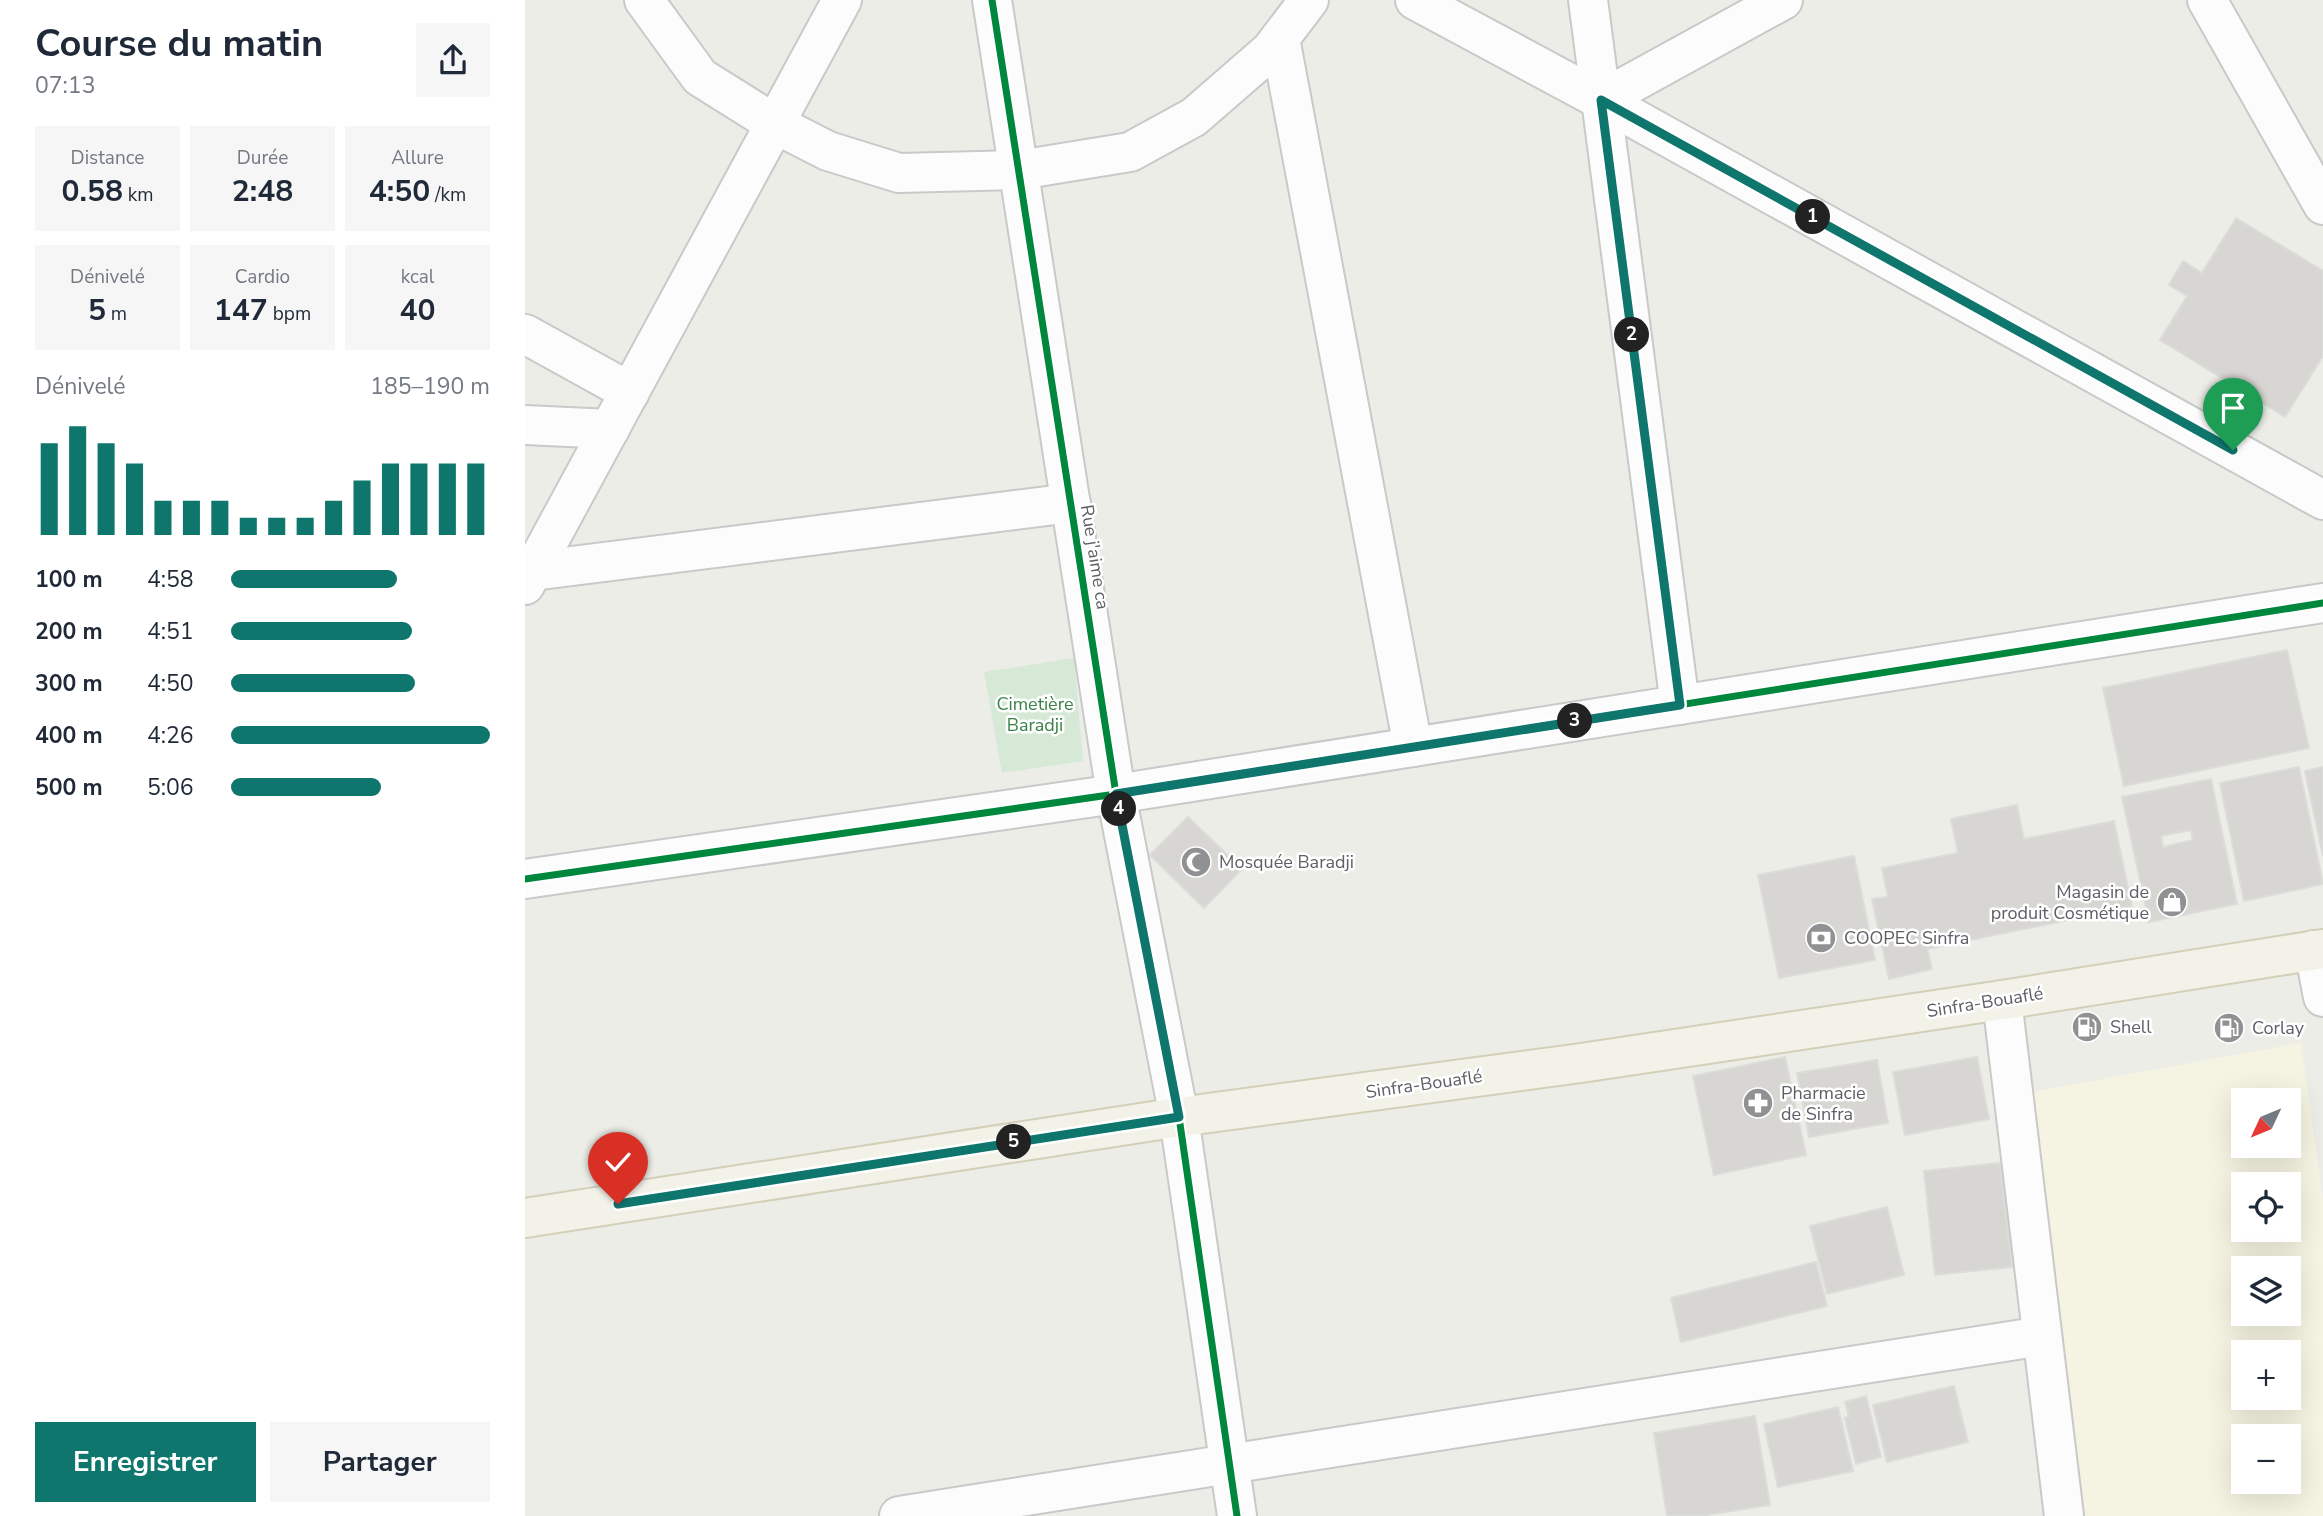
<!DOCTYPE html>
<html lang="fr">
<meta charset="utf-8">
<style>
body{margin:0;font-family:"Nunito Sans",sans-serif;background:#f6f6f7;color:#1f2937;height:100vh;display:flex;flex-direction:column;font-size:26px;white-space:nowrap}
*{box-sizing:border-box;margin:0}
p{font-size:23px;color:#747a83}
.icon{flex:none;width:38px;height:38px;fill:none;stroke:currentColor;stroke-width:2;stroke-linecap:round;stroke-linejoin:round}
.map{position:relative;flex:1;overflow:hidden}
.side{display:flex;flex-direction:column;background:#fff;width:525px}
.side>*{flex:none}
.needle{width:46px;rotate:226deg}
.tools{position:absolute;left:1706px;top:1088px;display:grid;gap:14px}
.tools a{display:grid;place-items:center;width:70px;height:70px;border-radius:0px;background:#fff;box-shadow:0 7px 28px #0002;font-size:35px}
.pin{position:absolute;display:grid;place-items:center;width:60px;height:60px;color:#fff;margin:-72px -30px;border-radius:50% 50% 50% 0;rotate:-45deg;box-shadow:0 0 7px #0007}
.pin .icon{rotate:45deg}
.km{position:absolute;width:35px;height:35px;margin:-18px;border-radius:50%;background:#222;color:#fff;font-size:19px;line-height:35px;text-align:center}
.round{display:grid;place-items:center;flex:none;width:74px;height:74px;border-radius:0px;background:#f6f6f7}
.summary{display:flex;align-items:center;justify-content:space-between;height:119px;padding:0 35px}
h1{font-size:38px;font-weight:700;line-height:52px}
.figures{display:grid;grid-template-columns:repeat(3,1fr);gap:10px;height:119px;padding:7px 35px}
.figures div{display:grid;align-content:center;border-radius:0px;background:#f6f6f7;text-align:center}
.figures b{font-size:30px;font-weight:700}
.figures small{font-size:19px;font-weight:400}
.figures p{font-size:19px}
.chart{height:196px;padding:14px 35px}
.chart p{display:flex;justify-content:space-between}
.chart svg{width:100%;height:126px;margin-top:7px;stroke:#0f766e;stroke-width:6}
.action{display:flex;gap:14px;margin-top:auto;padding:14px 35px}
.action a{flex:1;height:80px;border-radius:0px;background:#0f766e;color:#fff;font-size:28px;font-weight:700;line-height:80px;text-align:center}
.action a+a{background:#f6f6f7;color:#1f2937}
ul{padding:0 35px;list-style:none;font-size:23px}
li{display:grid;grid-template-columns:112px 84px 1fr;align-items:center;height:52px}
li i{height:18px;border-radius:9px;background:#0f766e}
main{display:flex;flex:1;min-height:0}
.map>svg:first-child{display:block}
.commercial{fill:#f5f4e2;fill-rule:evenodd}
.green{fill:#d6e9d7}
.building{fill:#d7d6d3;stroke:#dcdcd8;stroke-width:2;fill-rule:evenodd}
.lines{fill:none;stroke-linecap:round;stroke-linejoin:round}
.minor-casing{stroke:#c9c9c9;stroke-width:42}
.major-casing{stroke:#d3d0b8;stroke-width:42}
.minor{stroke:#fcfcfc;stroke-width:38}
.major{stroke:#f2f2e9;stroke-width:38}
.cycleway-casing{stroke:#fff;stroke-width:11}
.cycleway{stroke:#00873e;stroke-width:7}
.route-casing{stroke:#fff;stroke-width:14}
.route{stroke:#0f766e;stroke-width:9}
.labels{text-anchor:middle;stroke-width:5;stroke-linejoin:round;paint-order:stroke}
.street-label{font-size:18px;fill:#5e6065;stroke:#fff}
.park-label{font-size:18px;fill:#398146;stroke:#fff}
.poi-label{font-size:18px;fill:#5e6065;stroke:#fff;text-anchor:start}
</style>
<main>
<section class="side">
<div class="summary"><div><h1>Course du matin</h1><p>07:13</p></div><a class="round"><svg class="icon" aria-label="share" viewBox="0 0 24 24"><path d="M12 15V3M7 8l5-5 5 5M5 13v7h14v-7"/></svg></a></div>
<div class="figures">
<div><p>Distance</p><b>0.58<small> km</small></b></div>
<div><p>Durée</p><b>2:48</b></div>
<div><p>Allure</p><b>4:50<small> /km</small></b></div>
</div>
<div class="figures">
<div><p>Dénivelé</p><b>5<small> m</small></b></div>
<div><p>Cardio</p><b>147<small> bpm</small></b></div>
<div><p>kcal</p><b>40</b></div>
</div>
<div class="chart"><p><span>Dénivelé</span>185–190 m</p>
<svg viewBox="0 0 160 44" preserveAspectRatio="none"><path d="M5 44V12M15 44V6M25 44V12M35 44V19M45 44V32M55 44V32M65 44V32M75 44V38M85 44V38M95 44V38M105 44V32M115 44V25M125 44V19M135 44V19M145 44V19M155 44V19"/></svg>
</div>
<ul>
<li><b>100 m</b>4:58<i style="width:64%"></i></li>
<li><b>200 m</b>4:51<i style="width:70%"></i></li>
<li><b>300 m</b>4:50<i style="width:71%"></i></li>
<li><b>400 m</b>4:26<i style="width:100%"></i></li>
<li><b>500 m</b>5:06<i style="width:58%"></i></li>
</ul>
<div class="action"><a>Enregistrer</a><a>Partager</a></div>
</section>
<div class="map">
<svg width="1798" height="1516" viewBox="0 0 1798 1516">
<rect width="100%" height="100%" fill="#edede8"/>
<path class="commercial" d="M1776 1043 1798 1200V1516H1561L1501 1093ZM1718 1101H1764V1146H1718ZM1718 1185H1764V1230H1718ZM1718 1269H1764V1314H1718ZM1718 1353H1764V1398H1718ZM1718 1437H1764V1482H1718Z"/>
<polygon class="green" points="549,658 558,761 477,773 459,672"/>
<g class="building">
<polygon points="1711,218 1798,271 1798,356 1760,417 1635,340 1662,296 1644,285 1658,261 1677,273"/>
<polygon points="1762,650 1784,748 1599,786 1578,688"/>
<polygon points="1774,767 1798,884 1719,901 1695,783"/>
<polygon points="1798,767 1798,856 1780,771"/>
<path d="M1686 779 1712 904 1624 922 1597 797ZM1666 830 1668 840 1638 847 1636 836Z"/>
<polygon points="1492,805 1499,839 1589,821 1607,907 1402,949 1407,969 1364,979 1347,899 1363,897 1357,868 1433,853 1426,819"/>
<polygon points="663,817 717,869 679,908 625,855"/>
<polygon points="1329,856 1350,960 1254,978 1233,875"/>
<polygon points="1260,1057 1281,1155 1189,1175 1168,1076"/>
<polygon points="1452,1057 1464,1119 1380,1135 1368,1072"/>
<polygon points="1352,1060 1363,1123 1284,1137 1272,1073"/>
<polygon points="1475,1163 1487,1267 1410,1275 1399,1171"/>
<polygon points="1362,1207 1379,1275 1302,1294 1285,1226"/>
<polygon points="1291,1262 1302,1306 1156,1342 1146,1298"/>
<polygon points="1429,1386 1443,1442 1362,1462 1348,1405"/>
<polygon points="1341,1396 1356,1457 1331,1464 1320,1418 1324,1417 1320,1402"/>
<polygon points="1313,1407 1328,1471 1253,1487 1239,1424"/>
<polygon points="1230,1416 1245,1505 1176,1516 1142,1516 1129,1433"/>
</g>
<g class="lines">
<g class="minor-casing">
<g id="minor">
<polyline points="119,0 175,77 250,124 303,151 374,173 494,170 605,152 669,117 746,50 784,0"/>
<polyline points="467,0 591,794 654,1117 712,1516"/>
<polyline points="890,0 1076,100 1798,500"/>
<polyline points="1063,0 1155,705"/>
<polyline points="1682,0 1798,205"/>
<polyline points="755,38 888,747"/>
<polyline points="1076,100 1258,0"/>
<polyline points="0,334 105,392"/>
<polyline points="0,425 85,429"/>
<polyline points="0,572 546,503"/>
<polyline points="0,585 317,0"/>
<polyline points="0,879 591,794 1798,603"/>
<polyline points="1789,950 1798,997"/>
<polyline points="1477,1000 1539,1516"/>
<polyline points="374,1516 1517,1336"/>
</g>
</g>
<g class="major-casing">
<polyline id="major" points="0,1218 654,1117 1056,1063 1477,1000 1798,949"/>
</g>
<use href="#minor" class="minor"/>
<use href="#major" class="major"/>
<g class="cycleway-casing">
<g id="cycleway">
<polyline points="467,0 591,794 654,1117 712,1516"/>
<polyline points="0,879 591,794 1798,603"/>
</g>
</g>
<use href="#cycleway" class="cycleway"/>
</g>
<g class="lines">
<g class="route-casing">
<polyline id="route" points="93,1204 654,1117 591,794 1155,705 1076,100 1708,450"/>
</g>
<use href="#route" class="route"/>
</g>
<defs>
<g id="mosque-disc" transform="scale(1.575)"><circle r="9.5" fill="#909193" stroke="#fff"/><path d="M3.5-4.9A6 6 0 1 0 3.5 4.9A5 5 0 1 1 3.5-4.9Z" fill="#fff"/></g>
<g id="shop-disc" transform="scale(1.575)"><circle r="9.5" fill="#909193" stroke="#fff"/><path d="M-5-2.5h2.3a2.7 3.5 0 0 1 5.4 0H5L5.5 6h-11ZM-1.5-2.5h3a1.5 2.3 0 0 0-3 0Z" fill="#fff"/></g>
<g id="bank-disc" transform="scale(1.575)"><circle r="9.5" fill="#909193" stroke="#fff"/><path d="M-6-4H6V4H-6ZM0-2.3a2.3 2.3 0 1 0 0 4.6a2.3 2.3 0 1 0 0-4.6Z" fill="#fff"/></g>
<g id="fuel-disc" transform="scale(1.575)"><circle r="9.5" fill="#909193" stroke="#fff"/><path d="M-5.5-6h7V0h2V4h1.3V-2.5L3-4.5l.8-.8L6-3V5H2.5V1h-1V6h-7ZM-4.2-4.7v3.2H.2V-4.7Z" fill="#fff"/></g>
<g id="pharmacy-disc" transform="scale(1.575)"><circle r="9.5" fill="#909193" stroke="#fff"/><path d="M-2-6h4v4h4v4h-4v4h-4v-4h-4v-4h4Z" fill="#fff"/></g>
</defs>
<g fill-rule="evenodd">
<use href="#mosque-disc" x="671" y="862"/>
<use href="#shop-disc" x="1647" y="902"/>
<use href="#bank-disc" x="1296" y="938"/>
<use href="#fuel-disc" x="1562" y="1027"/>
<use href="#fuel-disc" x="1704" y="1028"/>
<use href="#pharmacy-disc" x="1233" y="1103"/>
</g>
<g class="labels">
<g class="street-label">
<text transform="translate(570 557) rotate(81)" y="6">Rue j'aime ca</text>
<text transform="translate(1460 1002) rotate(-9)" y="6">Sinfra-Bouaflé</text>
<text transform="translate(899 1084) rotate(-8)" y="6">Sinfra-Bouaflé</text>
</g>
<g class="park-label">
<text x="510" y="710">Cimetière<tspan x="510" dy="21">Baradji</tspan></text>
</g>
<g class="poi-label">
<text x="694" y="868">Mosquée Baradji</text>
<text x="1624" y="898" text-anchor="end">Magasin de<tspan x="1624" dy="21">produit Cosmétique</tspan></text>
<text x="1319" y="944">COOPEC Sinfra</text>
<text x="1585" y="1033">Shell</text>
<text x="1727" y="1034">Corlay</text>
<text x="1256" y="1099">Pharmacie<tspan x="1256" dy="21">de Sinfra</tspan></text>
</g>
</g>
</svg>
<div class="tools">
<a><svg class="needle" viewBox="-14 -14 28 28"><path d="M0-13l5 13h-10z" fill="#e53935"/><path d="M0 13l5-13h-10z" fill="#747a83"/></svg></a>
<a><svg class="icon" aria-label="locate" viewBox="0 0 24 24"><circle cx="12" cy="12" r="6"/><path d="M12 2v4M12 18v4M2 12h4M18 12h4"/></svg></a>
<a><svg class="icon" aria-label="layers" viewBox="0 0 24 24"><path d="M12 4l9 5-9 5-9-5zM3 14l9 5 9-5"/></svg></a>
<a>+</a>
<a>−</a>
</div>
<div class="pin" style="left:1708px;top:450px;background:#1e9e55"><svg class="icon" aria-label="arrive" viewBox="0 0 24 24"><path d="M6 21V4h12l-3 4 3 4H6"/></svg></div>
<div class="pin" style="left:93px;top:1204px;background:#d93025"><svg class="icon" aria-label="check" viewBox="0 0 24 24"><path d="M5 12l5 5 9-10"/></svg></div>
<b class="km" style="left:1288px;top:217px">1</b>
<b class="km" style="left:1107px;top:335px">2</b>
<b class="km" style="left:1050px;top:721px">3</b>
<b class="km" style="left:594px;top:809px">4</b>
<b class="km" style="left:489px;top:1142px">5</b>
</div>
</main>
